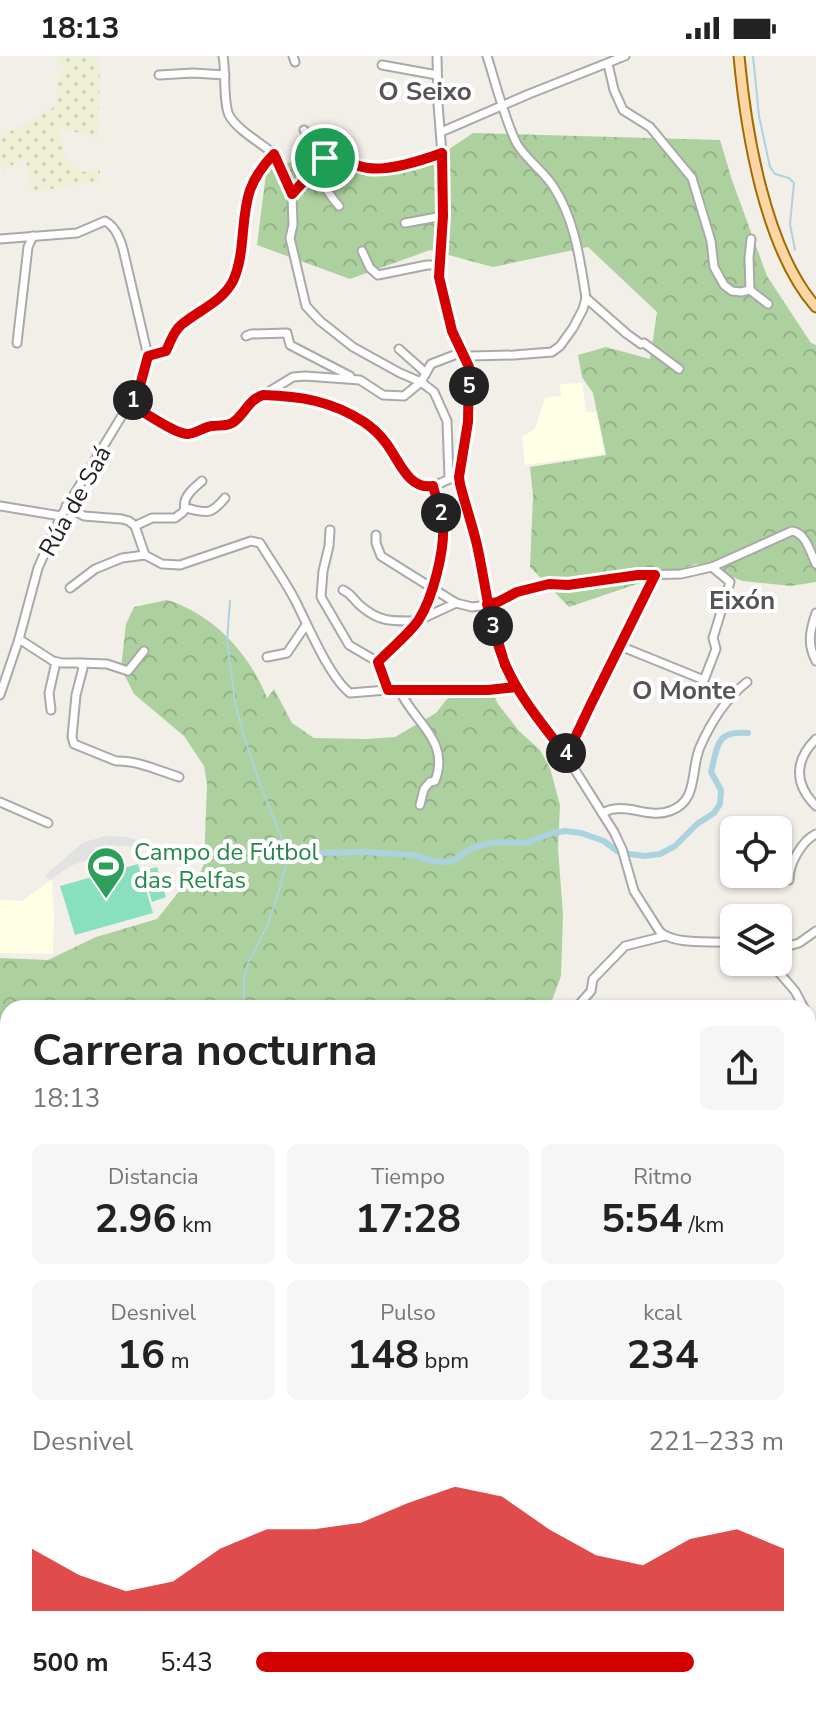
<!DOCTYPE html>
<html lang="es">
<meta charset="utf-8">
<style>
body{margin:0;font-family:"Nunito Sans",sans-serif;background:#f6f6f6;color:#222;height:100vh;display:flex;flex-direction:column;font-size:30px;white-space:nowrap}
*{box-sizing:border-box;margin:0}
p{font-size:26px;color:#767676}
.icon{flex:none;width:44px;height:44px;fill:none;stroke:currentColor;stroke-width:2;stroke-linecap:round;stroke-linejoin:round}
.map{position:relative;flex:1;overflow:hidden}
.sheet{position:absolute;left:0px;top:944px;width:816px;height:710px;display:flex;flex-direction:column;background:#fff;border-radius:24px 24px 0 0;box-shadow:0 2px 6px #0004}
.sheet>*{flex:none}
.controls{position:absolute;left:720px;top:760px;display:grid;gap:16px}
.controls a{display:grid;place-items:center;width:72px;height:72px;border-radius:12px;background:#fff;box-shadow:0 2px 6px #0004;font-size:40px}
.pin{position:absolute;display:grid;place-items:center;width:68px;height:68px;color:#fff;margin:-34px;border:4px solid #fff;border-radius:50%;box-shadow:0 2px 8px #0007}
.km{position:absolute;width:40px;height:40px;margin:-20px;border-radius:50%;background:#222;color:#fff;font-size:22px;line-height:40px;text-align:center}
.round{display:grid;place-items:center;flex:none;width:84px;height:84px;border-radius:12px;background:#f6f6f6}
.summary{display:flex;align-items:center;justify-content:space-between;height:136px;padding:0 32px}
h1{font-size:44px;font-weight:700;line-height:60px}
.metrics{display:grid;grid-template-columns:repeat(3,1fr);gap:12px;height:136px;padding:8px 32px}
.metrics div{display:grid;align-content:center;border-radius:12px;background:#f6f6f6;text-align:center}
.metrics b{font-size:40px;font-weight:700}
.metrics small{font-size:22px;font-weight:400}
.metrics p{font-size:22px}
.chart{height:224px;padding:16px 32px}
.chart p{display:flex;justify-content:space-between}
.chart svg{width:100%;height:144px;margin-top:8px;fill:#d40000;opacity:.7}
ul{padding:0 32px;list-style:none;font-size:26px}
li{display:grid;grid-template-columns:128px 96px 1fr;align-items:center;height:60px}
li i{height:20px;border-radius:10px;background:#d40000}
.status{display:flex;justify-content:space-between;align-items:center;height:56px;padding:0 40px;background:#fff;direction:ltr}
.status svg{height:22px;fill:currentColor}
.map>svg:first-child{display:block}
.industrial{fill:url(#industrial-furrows)}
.education{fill:#ffffe5}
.farmland{fill:url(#farmland-dots)}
.forest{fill:url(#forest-crowns)}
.pitch{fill:#88e0be}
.parking{fill:#e2e2e2}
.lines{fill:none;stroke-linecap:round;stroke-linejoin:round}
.stream{stroke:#aad3df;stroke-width:2}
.canal{stroke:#aad3df;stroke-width:6}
.river{stroke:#aad3df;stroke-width:9}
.minor-casing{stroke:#a9a9a9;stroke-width:11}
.major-casing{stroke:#a06b00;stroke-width:13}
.minor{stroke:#fff;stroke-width:7}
.major{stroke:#fcd6a4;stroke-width:9}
.route-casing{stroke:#fff;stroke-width:16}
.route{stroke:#d40000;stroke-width:10}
.labels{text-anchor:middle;stroke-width:8;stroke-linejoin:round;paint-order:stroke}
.street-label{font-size:24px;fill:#222;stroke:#fff}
.leisure-label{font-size:24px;fill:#27864d;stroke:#fff;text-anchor:start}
.neighbourhood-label{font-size:26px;font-weight:bold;fill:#555;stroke:#fff}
</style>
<div class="status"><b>18:13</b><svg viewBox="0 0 49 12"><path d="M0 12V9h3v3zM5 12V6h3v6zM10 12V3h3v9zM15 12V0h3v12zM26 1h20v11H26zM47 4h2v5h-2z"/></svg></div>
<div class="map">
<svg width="816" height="1653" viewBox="0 0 816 1653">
<defs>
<pattern id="industrial-furrows" width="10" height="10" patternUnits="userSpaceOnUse" patternTransform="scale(2)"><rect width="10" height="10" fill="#ebdbe8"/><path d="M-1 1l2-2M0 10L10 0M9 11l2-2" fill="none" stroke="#c9bcc7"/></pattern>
<pattern id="farmland-dots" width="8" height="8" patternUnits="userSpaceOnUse" patternTransform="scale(2)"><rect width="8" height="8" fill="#eef0d5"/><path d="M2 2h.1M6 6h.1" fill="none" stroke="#ccceb7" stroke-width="1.8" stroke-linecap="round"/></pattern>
<pattern id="forest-crowns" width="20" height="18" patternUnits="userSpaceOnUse" patternTransform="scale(2)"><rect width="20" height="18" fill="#add19e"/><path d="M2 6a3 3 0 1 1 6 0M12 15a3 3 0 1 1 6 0" fill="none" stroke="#95b388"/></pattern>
</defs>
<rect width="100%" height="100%" fill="#f2efe9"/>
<g class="industrial">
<polygon points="8,1409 8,1461 0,1470 0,1415"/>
<polygon points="8,1469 8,1546 0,1550 0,1484"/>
</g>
<g class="education">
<polygon points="582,327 586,356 597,356 605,398 525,409 522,381 535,373 545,342 561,340 560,328"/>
<polygon points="52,823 54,857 53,898 0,897 0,844 22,845"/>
</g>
<polygon class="farmland" points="55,0 97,0 100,11 98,82 57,71 66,101 80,116 100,114 100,125 32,136 25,101 3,115 0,104 0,81 56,50 57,24 65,13"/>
<g class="forest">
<polygon points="473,77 720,84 732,124 767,220 811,287 816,289 816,526 791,530 743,525 696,508 569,551 530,511 533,440 530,411 606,399 593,337 582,321 578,299 606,291 650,303 657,256 588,191 493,211 430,194 350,223 257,189 267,110 325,101 330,104 372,116 439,100"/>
<path d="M167 544C213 558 250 598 267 642L274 633 292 667 314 682 366 683 395 681 436 657 447 643 470 629 491 633 498 648 519 675 540 694 550 712 560 749 558 793 563 858 561 920 553 942 545 952H8V987L0 986V902L48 904 96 881 157 863 181 833 196 826 204 808 207 728 204 710 184 680 134 638 121 612 126 568 134 551Z"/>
<polygon points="79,1646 193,1646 223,1653 82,1653"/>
</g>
<g class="pitch">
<polygon points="138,808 153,857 75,879 60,830"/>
<polygon points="157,811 166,841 152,846 143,815"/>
</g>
<polygon class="parking" points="105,780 126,781 148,786 148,792 105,789 95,792 87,804 70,810 50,824 45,820 82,787"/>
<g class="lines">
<g class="stream">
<polyline points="753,0 759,60 770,111 775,118 789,122 794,127 790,168 795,194"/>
<polyline points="230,545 227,585 235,646 243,677 260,728 284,788 287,805 278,838 267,870 249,905 244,922 244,952"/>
</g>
<path class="canal" d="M287 805 320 797 364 796 412 799 433 805 451 806 472 792 486 788 498 786 525 787 553 777 565 775 581 777 604 785 617 795 630 798 645 800 660 798 675 790 697 768 714 757 720 748 721 734 711 716C718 689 716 674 748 677"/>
<g class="river">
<polyline points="0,1476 8,1464"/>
<polyline points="516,1653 519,1646"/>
</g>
<g class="minor-casing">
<g id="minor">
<path d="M223 0C226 15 223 47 229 59 237 74 261 87 274 98"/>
<polyline points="293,0 295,6"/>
<path d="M437 0 438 48 443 111 439 221 452 275 469 311 468 366 459 421 477 491 487 548 505 609 516 631 565 698 614 776 622 793 634 835 660 876C677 890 712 884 734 887"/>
<path d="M487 0C495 25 505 65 517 88 527 104 543 115 553 130 575 163 580 204 586 242"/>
<polyline points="608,8 614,34 623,54 650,71 692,122 711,185 714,211 724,229 732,235 741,236 750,234 749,202 751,183"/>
<polyline points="382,9 437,19"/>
<polyline points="159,19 193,17 225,19"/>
<polyline points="304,74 325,102"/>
<polyline points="441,76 529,38 625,0"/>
<path d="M325 102C340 101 353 110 368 112 388 115 423 104 442 97"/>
<path d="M324 104C319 127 325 133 339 150"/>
<polyline points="292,138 293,169 290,182 306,250 320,265 353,291 400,317 421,326 434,336 447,365 449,422"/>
<polyline points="405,167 443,160"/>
<path d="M0 183 77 177 105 165C116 171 120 183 123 193L148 300 141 326 131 351"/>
<polyline points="362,195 370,212 378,219 427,209 439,209"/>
<polyline points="750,234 768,248"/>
<polyline points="246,280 251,278 287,277 290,289 350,320"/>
<polyline points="17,287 28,191 33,180"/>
<polyline points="399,293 426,317"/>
<path d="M148 300 166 295C171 285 173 276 182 269 199 254 222 246 233 225 247 196 240 163 250 134 255 121 264 108 274 98L292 138 325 102"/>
<polyline points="265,338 293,321 305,320 360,324 383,339 404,340 421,326 431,308 457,298 471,300 514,299 552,296 560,290 573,272 583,253 586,242 627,278 641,288 644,287 679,313"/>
<polyline points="0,450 61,460"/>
<path d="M66 450 84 460 122 463 129 465 135 470 145 499 162 508 180 509 251 485 260 487C272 507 286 526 296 546 308 570 330 622 350 637L399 633 488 634 516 631"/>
<path d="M185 452C182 441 194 432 202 425"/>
<path d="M135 470 152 462H175L183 456 185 452C206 456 209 461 225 442"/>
<polyline points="330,474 329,490 323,515 321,541 349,589 378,606"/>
<polyline points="376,479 376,487 381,500 456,547"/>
<polyline points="70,532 95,513 122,502 145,499"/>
<path d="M343 534C352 538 354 545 362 551 381 567 394 565 417 565 432 536 445 500 443 467 442 454 436 443 433 430"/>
<path d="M816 557C810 574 807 589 816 605"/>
<path d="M19 583 53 605 62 607H80L83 612 76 639 72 681 74 688 116 705C137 704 159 715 179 721"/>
<polyline points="620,590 704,624 716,593 713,582 730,526 712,511"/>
<polyline points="267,601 287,597 306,569"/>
<polyline points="80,607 107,608 128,615 144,595"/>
<path d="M399 633C413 666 451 684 435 725L430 726 424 733 420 749"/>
<path d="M388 634 378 606 417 565 456 547 472 551 480 550 498 546 517 536 549 528 568 529 638 519 681 518 712 511 792 475C806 477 810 496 816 508"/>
<path d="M0 639 19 583 38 512 61 460 123 358 131 351 137 353 174 373 188 378 211 370 230 369 235 366 254 343 263 339C278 340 293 339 307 342 333 347 367 364 384 384 396 399 403 425 424 430 436 433 447 421 459 421"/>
<polyline points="51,654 49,637 56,606"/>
<path d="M816 683C794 705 794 728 816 750"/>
<polyline points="565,698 572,688 591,648 655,519"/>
<polyline points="0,746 48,767"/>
<path d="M602 757C606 756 609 753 614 753 632 750 651 762 670 755 699 745 690 714 700 691 711 666 725 643 747 626"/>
<path d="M789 824C789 807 802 785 816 778"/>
<polyline points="778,893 799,887 816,875"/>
<polyline points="770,906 795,935 804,952"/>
<polyline points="576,952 591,935 593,923 625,890 665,880"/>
<polyline points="808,966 816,994"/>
<polyline points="0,1017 8,1018"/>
<polyline points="0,1209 2,1214 0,1217"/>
<polyline points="808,1252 816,1258"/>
<polyline points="808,1313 816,1279"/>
<polyline points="0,1361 5,1341"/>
<polyline points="0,1393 2,1378 7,1361"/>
<polyline points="0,1411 8,1403"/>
<polyline points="808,1526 816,1539"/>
<polyline points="0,1595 8,1607"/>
<polyline points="66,1646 72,1653"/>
<polyline points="573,1646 580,1653"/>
<polyline points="636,1646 640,1653"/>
<polyline points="341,1653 342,1646"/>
<polyline points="494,1653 503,1651 509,1653"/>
<polyline points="526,1653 539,1646"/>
<polyline points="594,1653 599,1646"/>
<polyline points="682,1653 687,1646"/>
</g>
</g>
<g class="major-casing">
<path id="major" d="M739 0C746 76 765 193 816 251"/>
</g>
<use href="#minor" class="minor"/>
<use href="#major" class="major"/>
</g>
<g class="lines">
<g class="route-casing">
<path id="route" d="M325 102 292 138 274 98C264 108 255 121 250 134 240 164 246 196 233 225 222 246 199 254 181 269 173 276 171 285 166 295L148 300 141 326 131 351 137 353C150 359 175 378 188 378 197 377 204 371 212 370 221 369 229 371 236 364 246 355 250 343 263 339 300 340 332 345 364 366 373 372 380 379 386 387 399 404 408 434 433 430 436 443 442 454 443 467 445 494 433 542 418 565 407 580 390 593 378 606L388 634H488L516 631 505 609 487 548 498 546 517 536 549 528 568 529 638 519H655L591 648 572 688 565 698C544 670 520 642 506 610 489 571 486 529 477 489 472 468 465 448 460 428L459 421 468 366 469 311 452 275 439 221 443 160 442 97C423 104 388 115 368 112 353 110 340 101 325 102"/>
</g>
<use href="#route" class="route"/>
</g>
<defs>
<g id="stadium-pin" transform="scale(2)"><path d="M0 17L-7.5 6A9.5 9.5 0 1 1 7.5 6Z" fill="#2e9e5b" stroke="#fff"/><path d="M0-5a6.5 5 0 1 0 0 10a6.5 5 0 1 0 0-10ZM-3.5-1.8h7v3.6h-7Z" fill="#fff"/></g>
</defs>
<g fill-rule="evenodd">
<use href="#stadium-pin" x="106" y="810"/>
</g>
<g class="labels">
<g class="street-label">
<text transform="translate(75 445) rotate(-61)" y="8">Rúa de Saá</text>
</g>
<g class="leisure-label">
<text x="134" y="804">Campo de Fútbol<tspan x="134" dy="28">das Relfas</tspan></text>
</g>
<g class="neighbourhood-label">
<text x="425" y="44">O Seixo</text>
<text x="742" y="553">Eixón</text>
<text x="684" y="643">O Monte</text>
</g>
</g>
</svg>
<div class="controls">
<a><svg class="icon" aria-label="locate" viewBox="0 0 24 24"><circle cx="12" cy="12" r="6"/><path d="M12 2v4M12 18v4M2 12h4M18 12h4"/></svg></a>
<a><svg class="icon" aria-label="layers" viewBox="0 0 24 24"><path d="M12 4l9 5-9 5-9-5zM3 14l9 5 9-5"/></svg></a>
</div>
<div class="pin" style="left:325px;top:102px;background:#1e9e55"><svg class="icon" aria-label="arrive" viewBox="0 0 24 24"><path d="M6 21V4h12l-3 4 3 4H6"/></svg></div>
<b class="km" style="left:133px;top:344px">1</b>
<b class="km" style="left:441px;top:457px">2</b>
<b class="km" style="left:493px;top:570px">3</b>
<b class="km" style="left:566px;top:697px">4</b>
<b class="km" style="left:469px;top:330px">5</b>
<section class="sheet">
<div class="summary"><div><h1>Carrera nocturna</h1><p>18:13</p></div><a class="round"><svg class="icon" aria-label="share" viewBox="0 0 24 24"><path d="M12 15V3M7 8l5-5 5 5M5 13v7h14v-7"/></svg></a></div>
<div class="metrics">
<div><p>Distancia</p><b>2.96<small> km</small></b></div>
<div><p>Tiempo</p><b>17:28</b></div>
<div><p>Ritmo</p><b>5:54<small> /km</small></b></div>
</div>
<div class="metrics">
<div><p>Desnivel</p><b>16<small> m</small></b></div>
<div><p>Pulso</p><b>148<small> bpm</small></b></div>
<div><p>kcal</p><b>234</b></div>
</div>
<div class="chart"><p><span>Desnivel</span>221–233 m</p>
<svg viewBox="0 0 160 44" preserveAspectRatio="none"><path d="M0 44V25L10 33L20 38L30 35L40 25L50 19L60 19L70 17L80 11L90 6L100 9L110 19L120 27L130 30L140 22L150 19L160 25V44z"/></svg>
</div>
<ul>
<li><b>500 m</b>5:43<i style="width:83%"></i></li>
</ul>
</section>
</div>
